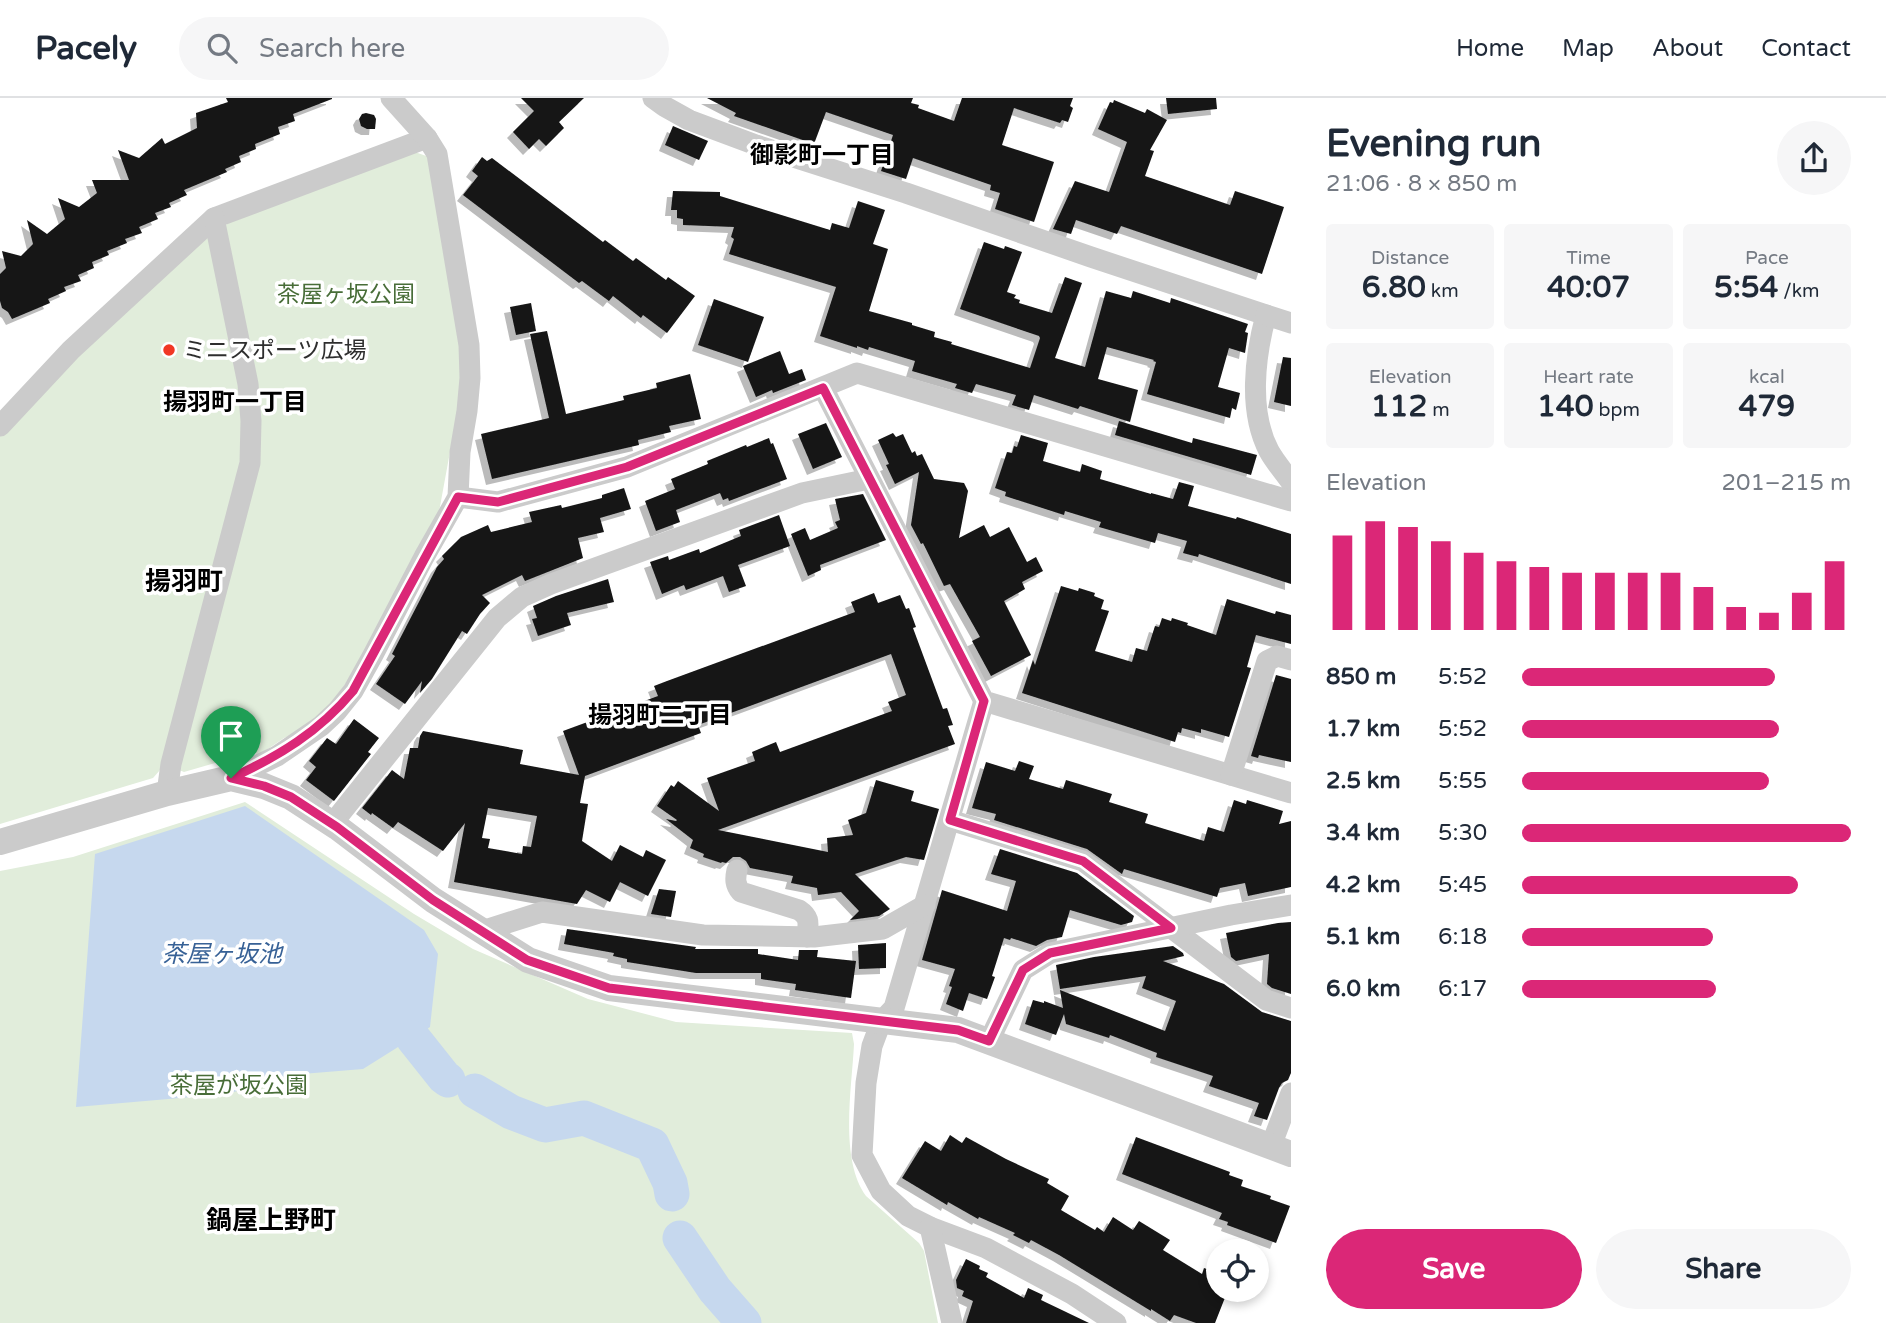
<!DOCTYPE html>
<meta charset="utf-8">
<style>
body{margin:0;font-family:"Varela Round","Noto Sans JP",sans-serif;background:#f6f6f7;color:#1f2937;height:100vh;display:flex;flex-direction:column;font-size:26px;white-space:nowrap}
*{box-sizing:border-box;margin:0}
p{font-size:23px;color:#747a83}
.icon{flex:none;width:38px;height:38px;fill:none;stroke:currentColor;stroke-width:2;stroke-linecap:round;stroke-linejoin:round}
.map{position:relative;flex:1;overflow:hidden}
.side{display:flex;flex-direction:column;background:#fff;width:595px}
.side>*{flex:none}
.tools{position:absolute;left:1206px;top:1141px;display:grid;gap:14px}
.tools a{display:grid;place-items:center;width:63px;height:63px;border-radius:50%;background:#fff;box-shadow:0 4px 10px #0003;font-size:35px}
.pin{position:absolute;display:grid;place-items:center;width:60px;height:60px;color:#fff;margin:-72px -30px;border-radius:50% 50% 50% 0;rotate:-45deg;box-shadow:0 0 7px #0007}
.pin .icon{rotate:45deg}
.round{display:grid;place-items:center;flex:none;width:74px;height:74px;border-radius:37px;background:#f6f6f7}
.headline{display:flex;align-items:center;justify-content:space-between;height:119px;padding:0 35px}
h1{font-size:38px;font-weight:700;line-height:52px}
.metrics{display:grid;grid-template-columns:repeat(3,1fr);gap:10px;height:119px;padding:7px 35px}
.metrics div{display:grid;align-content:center;border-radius:7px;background:#f6f6f7;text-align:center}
.metrics b{font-size:30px;font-weight:700}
.metrics small{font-size:19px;font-weight:400}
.metrics p{font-size:19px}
.chart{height:196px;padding:14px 35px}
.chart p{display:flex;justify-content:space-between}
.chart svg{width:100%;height:126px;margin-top:7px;stroke:#db2777;stroke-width:6}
.button{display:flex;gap:14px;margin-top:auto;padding:14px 35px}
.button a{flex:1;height:80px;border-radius:42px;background:#db2777;color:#fff;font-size:28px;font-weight:700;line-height:80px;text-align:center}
.button a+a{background:#f6f6f7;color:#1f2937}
ul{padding:0 35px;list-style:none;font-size:23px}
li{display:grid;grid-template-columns:112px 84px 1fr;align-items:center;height:52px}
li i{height:18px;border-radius:9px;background:#db2777}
header{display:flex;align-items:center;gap:42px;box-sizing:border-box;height:98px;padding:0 35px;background:#fff;border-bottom:2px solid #e0e1e3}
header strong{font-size:33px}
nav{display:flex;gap:38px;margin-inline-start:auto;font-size:24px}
.search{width:490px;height:63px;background:#f6f6f7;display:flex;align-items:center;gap:18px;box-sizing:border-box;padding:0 24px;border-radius:38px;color:#747a83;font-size:26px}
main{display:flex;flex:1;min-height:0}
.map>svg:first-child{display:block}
.green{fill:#e1eddb}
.water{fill:#c6d8ee}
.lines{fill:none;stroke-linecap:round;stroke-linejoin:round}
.river{stroke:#c6d8ee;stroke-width:35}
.building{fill:#151515;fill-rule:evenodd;filter:url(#shadow)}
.minor{stroke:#cbcbcb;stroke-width:21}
.tertiary{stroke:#cbcbcb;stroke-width:26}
.route-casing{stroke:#fff;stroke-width:14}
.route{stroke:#db2777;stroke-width:9}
.poi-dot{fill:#f13724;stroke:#fff;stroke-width:2.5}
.labels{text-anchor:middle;stroke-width:7;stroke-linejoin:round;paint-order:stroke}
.park-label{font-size:23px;fill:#486d38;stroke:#fff}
.poi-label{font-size:23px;fill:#2e2e2e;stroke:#fff;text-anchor:start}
.neighbourhood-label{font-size:24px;font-weight:bold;fill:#000;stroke:#fff}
.water-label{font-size:24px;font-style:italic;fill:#376196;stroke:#fff}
.quarter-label{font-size:26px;font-weight:bold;fill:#000;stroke:#fff}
</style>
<header>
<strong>Pacely</strong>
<div class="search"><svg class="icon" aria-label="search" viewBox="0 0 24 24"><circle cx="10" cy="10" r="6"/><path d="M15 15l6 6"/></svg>Search here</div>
<nav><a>Home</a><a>Map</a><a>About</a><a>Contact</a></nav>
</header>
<main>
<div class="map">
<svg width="1291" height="1225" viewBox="0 0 1291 1225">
<defs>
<filter id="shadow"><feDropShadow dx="-6" dy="6" stdDeviation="0" flood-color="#0004"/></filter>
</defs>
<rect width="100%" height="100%" fill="#fff"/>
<g class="green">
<polygon points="415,54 429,59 462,249 462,288 439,414 371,545 332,607 296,635 284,640 259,657 253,654 184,674 179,672 248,408 225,129 230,120"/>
<polygon points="205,140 209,140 236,265 242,330 239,378 160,672 153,680 0,726 0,338 65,268"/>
<path d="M245 704 414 816 473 851 588 901 676 924 852 935 854 946C852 990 839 1061 866 1098L919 1145 924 1153 938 1225H0V773L73 759Z"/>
</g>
<polygon class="water" points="245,708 424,832 438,856 430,929 363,971 302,976 226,996 76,1009 95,756"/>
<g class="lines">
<g class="river">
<polyline points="413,940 444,979 448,982"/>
<polyline points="475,993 511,1014 545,1027 584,1020 652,1047 670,1085 672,1096"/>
<polyline points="680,1140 715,1192 744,1225"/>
</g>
</g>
<g class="building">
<polygon points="226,0 332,0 332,1 293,16 295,23 278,29 280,36 255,46 256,51 239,58 241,64 225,71 227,74 184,92 187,97 169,105 171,109 155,115 158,121 139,129 142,135 125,141 127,145 107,153 109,157 92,164 94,170 78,177 81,183 64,189 66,193 48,201 50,205 12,221 8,214 2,210 0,203 0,176 6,170 2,153 21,158 33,146 27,122 47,136 65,121 58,100 79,109 97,95 92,82 129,82 118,52 139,60 162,40 165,46 197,30 196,15 228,4"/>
<polygon points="521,0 584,0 559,24 564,30 546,48 539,41 529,51 513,34 534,13"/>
<polygon points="707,0 913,0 911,5 919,7 918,10 954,23 962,0 1073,0 1070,8 1073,10 1068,24 1062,22 1060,25 1014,10 1002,47 1054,64 1034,124 995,111 1000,95 990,92 991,87 913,60 906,81 881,73 893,37 826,14 814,46 734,18 736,15"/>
<polygon points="1166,0 1216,0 1217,11 1168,16"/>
<polygon points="1114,2 1145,15 1147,11 1167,22 1150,52 1154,53 1145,78 1230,107 1235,93 1284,109 1262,176 1121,128 1117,136 1076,122 1071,136 1053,131 1075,83 1109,94 1127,44 1098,31 1110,4 1113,5"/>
<polygon points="366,15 374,17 376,21 375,31 367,31 361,28 359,21 362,16"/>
<polygon points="673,28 708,43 699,62 665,47"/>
<polygon points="482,59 487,63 492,60 603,144 605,142 633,163 636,160 666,182 668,179 695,198 667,235 643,217 641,220 613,198 609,203 582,183 579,185 463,97 478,78 472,73"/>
<polygon points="673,93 720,94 720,98 830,132 832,125 849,130 858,103 885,112 873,146 888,151 869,213 912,225 912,227 935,234 934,239 952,244 951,246 1030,270 1040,240 1039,238 960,211 984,144 1004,151 1005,148 1022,154 1007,194 1016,197 1014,200 1020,202 1019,205 1052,215 1065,179 1082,185 1055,260 1085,269 1106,193 1131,200 1133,193 1170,205 1171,200 1248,226 1245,234 1248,235 1245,255 1229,250 1218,289 1240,295 1236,312 1232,310 1230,320 1147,296 1156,264 1153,263 1154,262 1107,249 1098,281 1138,292 1130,324 1080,308 1078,311 1034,297 1029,312 1012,307 1016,297 976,286 972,295 955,290 957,286 912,273 915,263 869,249 868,252 857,248 857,250 820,238 836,189 729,156 734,141 731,139 734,129 683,127 683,121 677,120 677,112 671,112"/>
<polygon points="714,201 764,219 748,264 698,247"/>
<polygon points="531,205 536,233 516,237 510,209"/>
<polygon points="547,233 566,316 624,302 623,298 657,290 656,285 690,276 701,321 669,328 671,334 638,342 639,347 492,381 481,336 549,320 530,236"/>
<polygon points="780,253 789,276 802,271 806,282 773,295 772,292 756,299 743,268"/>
<polygon points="1283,259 1291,260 1291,308 1274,304"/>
<polygon points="1119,323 1192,345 1193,340 1257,357 1251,377 1115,337"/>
<polygon points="826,325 842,359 813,371 798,336"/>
<polygon points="893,335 896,339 903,336 912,355 915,353 917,358 922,356 934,381 964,385 968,393 959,440 984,427 990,439 1009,429 1027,464 1036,459 1043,473 1022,484 1025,491 1004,503 1031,557 991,578 972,543 980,539 950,486 944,488 923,445 921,446 911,427 919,374 895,386 886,367 889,366 878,342"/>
<polygon points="1021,337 1048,345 1043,363 1080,374 1082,366 1102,373 1100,381 1151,396 1151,395 1173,401 1179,384 1194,388 1188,408 1236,421 1237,419 1291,436 1291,486 1199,456 1198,459 1183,455 1187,443 1158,435 1155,445 1099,429 1101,424 1065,413 1064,417 1005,398 1006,394 995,390 1007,354 1012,355 1014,348 1017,349"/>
<polygon points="769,340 771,346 773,345 787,381 729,403 728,400 723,402 720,395 676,412 680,424 656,433 645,403 675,391 671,381 708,366 707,363 746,347 747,349"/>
<polygon points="624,390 631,411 600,420 604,434 578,440 583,460 525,483 522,477 482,497 490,505 480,516 467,536 462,533 432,581 420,595 422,583 405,606 376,586 395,558 392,556 437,469 444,461 442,458 461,439 488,427 491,434 532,424 529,414 561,407 562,410 602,400 602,397"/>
<polygon points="863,396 886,442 820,467 821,472 808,478 791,436 805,430 810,442 838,430 835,424 840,422 835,401"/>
<polygon points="779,417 790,448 738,467 746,488 729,494 723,478 686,492 684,487 662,496 650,464 668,458 669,462 699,451 700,455 741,438 739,432"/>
<polygon points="608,481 614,504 567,515 571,527 538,538 532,521 537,520 533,508 556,498"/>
<polygon points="1061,488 1078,493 1079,490 1095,495 1094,498 1104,502 1101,511 1109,513 1095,553 1132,564 1136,550 1147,553 1155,528 1159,529 1162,520 1171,523 1172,520 1188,525 1187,527 1216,537 1227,501 1275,516 1276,513 1291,517 1291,546 1256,537 1247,569 1251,570 1229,639 1201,631 1201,635 1182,630 1181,635 1178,634 1175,644 1022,595 1033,562 1035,567"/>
<path d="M874 495 878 505 900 497 906 511 909 510 916 529 913 530 943 611 947 610 953 627 948 628 955 646 718 732 828 754 827 740 853 737 848 722 866 715 876 682 914 693 911 703 939 711 924 762 906 759 855 776 890 811 879 818 850 822 859 813 841 794 818 797 817 790 791 785 793 778 750 770 746 763 740 759H733L726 765 722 764 721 765 703 759 704 756 690 750 693 742 666 721 676 723 677 722 657 708 671 687 674 689 678 683 719 713 707 680 755 663 752 654 776 644 780 654 892 613 888 604 906 597 891 556 698 627 701 635 585 678 580 705 588 706 582 743 612 763 620 747 643 759 646 752 666 762 648 798 620 784 610 804 586 792 577 806 454 784 465 725 443 753 398 724 393 730 372 715 371 717 362 710 392 672 404 681 410 650H418L420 638 423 633 523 652 520 666 579 677 563 633 658 598 654 588 667 583 855 514 851 504ZM488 710 537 718 531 749 523 748 522 756 488 750 490 741 482 740Z"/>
<polygon points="1276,577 1291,581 1291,664 1259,657 1258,660 1251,658"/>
<polygon points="354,621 379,640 368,654 371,656 334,703 306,682 316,669 309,663 327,640 336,646"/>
<polygon points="1019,663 1034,668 1029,681 1063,691 1066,682 1112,696 1109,704 1148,716 1145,725 1204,743 1208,729 1224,734 1234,702 1246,706 1247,702 1283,713 1279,726 1291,723 1291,789 1248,798 1245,785 1220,790 1217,799 1124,771 1122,776 1087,751 994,722 996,716 972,710 986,664 1015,673"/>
<polygon points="1000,751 1077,775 1134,818 1132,824 1121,827 1070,812 1062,839 1047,842 1036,848 1011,840 1010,842 1004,840 992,878 995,879 987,901 969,895 963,913 946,906 952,889 949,888 955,871 922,862 942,792 1007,813 1016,783 991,776"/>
<polygon points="659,791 676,793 671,819 651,816"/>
<polygon points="1291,824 1291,896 1272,890 1267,886 1269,856 1236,863 1231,859 1226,835 1278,825"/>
<polygon points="567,831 696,849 695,851 758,851 758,856 798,862 799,852 818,852 817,859 856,863 851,900 795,892 796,886 761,881 761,875 696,875 627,864 627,861 613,858 614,855 564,846"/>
<polygon points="886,845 886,870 859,871 858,847"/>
<polygon points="1173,848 1183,855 1184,858 1163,863 1224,886 1262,914 1291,923 1291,975 1288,982 1282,985 1279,990 1267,1022 1254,1018 1259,1005 1209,988 1213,978 1156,959 1157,955 1110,937 1109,940 1066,926 1064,916 1056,937 1025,926 1033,902 1044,905 1044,903 1063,910 1060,892 1165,933 1176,903 1142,890 1146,878 1060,891 1056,867 1094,859"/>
<polygon points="950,1037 962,1045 966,1039 1006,1061 1049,1081 1047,1085 1069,1098 1061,1112 1095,1132 1097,1129 1104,1134 1113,1119 1133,1132 1139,1123 1170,1142 1163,1152 1202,1176 1204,1170 1218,1175 1218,1192 1228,1192 1215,1225 1196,1225 1174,1217 1170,1223 1151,1211 1151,1213 1059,1157 1031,1142 1029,1145 1013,1137 1015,1135 979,1119 978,1121 948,1104 947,1107 902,1080 925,1043 941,1053"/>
<polygon points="1136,1039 1230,1074 1229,1077 1243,1082 1241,1088 1271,1098 1270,1101 1290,1108 1276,1145 1227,1127 1228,1124 1219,1121 1222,1115 1122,1076"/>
<polygon points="966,1161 980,1168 979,1171 988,1175 986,1179 1024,1200 1028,1190 1043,1197 1041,1202 1089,1225 966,1225 973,1203 962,1198 964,1193 957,1190 956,1182"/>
</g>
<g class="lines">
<g class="minor">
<path d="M653 0 664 8 689 22 756 47 906 95 1091 159 1266 217C1255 258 1248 313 1269 353 1275 364 1284 374 1291 384"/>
<polyline points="1266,217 1291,225"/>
<polyline points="823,290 984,603 1291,695"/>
<polyline points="0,328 71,252 214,120 427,40"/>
<polyline points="458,399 498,404 627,369 857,275 1291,403"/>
<polyline points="984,603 894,910 881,924 872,948 866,985 862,1057 881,1093 908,1118 930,1129 986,1150 1072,1196 1116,1225"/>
<polyline points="1231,677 1267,563 1277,558 1291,562"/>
<polyline points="231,680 277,658 321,628 337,613 353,593 373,557 424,459 458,399 460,354 467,313 470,280 469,247 437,56 427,40 391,0"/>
<polyline points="167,695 171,666 250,365 251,323 248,286 214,120"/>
<polyline points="950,722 1083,763 1266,902 1291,910"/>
<polyline points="332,726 497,520 522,499 551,486 802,395 869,381"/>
<path d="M737 772C735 781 735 787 741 794L799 812C811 820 808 826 807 839"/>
<polyline points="482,833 542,814 703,837 814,839 883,831 925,807"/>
<polyline points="989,943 1023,872 1050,855 1231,817 1291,807"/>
<polyline points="1271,1048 1291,995"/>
<polyline points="930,1129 952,1225"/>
</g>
<polyline class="tertiary" points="0,744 167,695 231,680 264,688 291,699 337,729 433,802 528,862 609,890 958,932 1291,1056"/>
</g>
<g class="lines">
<g class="route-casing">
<path id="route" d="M823 290 984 603 950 722 1083 763 1171 830 1050 855 1023 872 989 943 958 932 609 890 527 862 433 802 337 729 291 699 264 688 231 680C279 658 319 634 353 593L458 399 498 404 627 369Z"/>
</g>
<use href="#route" class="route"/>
</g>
<circle class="poi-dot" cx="169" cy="252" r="7"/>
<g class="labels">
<g class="park-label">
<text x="346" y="204">茶屋ヶ坂公園</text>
<text x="239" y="995">茶屋が坂公園</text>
</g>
<g class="poi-label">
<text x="183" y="260">ミニスポーツ広場</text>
</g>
<g class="neighbourhood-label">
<text x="822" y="65">御影町一丁目</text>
<text x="235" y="312">揚羽町一丁目</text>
<text x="660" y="625">揚羽町二丁目</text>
</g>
<g class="water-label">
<text x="222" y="864">茶屋ヶ坂池</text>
</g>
<g class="quarter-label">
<text x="184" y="492">揚羽町</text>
<text x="271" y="1131">鍋屋上野町</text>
</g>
</g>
</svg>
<div class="tools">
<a><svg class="icon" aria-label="locate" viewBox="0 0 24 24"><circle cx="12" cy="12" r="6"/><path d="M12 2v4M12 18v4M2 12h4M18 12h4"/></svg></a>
</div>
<div class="pin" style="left:231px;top:680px;background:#1e9e55"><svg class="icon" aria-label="arrive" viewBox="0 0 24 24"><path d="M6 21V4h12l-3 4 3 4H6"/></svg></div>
</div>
<section class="side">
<div class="headline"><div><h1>Evening run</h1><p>21:06 · 8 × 850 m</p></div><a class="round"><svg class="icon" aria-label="share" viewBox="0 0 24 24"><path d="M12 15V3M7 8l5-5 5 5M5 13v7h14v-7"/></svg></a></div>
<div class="metrics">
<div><p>Distance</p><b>6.80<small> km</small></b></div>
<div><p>Time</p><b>40:07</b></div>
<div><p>Pace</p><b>5:54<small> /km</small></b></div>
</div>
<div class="metrics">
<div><p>Elevation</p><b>112<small> m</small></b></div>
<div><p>Heart rate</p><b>140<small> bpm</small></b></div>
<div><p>kcal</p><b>479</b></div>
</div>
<div class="chart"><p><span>Elevation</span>201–215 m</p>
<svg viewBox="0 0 160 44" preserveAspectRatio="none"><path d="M5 44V11M15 44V6M25 44V8M35 44V13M45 44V17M55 44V20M65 44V22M75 44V24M85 44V24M95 44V24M105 44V24M115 44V29M125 44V36M135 44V38M145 44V31M155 44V20"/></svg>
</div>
<ul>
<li><b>850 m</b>5:52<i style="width:77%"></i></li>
<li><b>1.7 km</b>5:52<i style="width:78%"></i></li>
<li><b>2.5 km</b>5:55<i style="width:75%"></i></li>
<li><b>3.4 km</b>5:30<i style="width:100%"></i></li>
<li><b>4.2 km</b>5:45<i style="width:84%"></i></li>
<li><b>5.1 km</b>6:18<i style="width:58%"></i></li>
<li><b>6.0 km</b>6:17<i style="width:59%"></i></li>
</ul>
<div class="button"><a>Save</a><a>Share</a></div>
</section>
</main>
